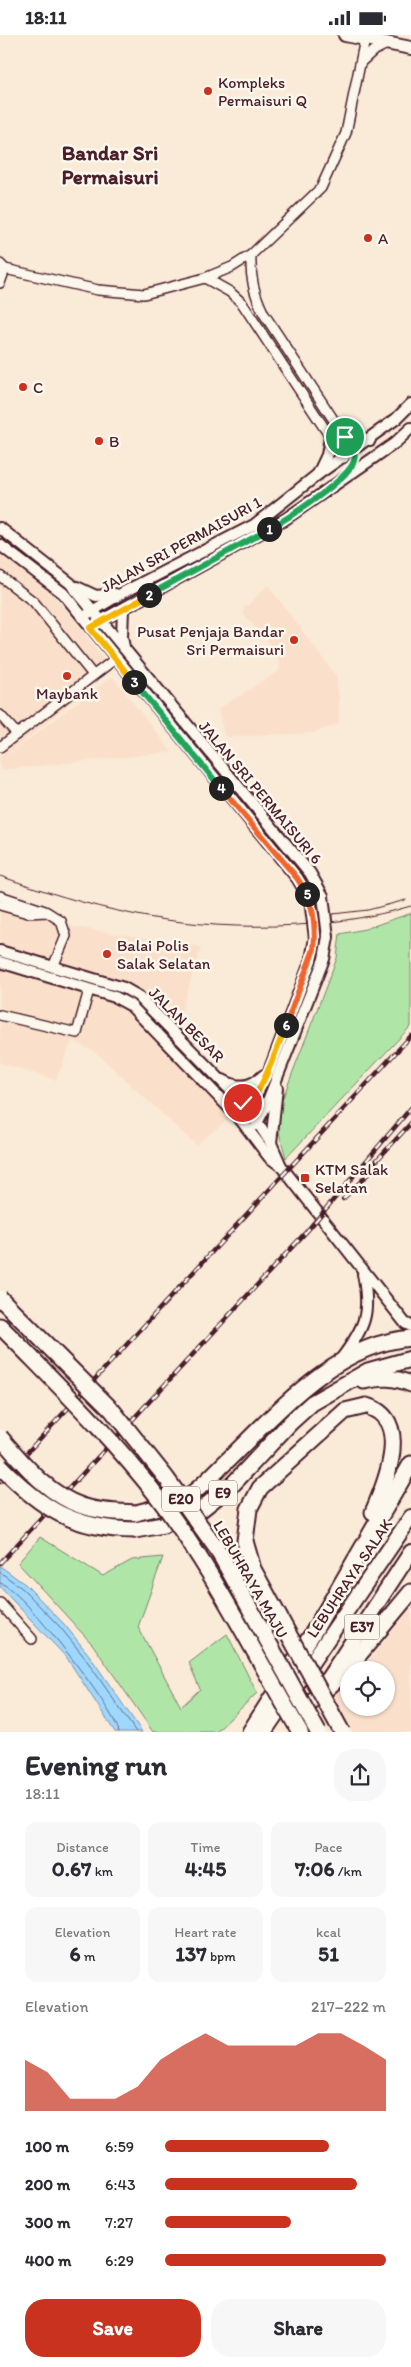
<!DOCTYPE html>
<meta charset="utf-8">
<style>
body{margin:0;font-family:Itim,sans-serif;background:#f7f7f7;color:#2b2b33;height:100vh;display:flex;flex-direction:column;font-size:19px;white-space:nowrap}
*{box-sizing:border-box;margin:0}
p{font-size:16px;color:#7c7c81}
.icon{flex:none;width:28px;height:28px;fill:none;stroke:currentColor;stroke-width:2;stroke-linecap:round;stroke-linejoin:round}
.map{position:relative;height:1697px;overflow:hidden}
.drawer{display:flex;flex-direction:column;background:#fff;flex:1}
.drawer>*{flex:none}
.controls{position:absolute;left:340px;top:1626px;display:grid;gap:10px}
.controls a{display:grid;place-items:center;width:55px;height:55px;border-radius:50%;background:#fff;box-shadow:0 1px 4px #0004;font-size:25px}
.pin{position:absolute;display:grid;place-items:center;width:42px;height:42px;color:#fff;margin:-21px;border:2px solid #fff;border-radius:50%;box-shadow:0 1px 5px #0007}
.km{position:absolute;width:25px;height:25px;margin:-12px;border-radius:50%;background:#222;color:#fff;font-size:14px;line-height:25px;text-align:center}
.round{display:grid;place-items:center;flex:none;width:52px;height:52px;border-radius:20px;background:#f7f7f7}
.headline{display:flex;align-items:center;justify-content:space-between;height:85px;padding:0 25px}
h1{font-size:28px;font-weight:700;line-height:38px}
.figures{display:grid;grid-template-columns:repeat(3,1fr);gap:8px;height:85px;padding:5px 25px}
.figures div{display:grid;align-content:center;border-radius:12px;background:#f7f7f7;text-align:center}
.figures b{font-size:21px;font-weight:700}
.figures small{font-size:14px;font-weight:400}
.figures p{font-size:14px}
.chart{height:140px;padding:10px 25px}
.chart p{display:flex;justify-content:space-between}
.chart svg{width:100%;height:90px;margin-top:5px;fill:#c8321e;opacity:.7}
.primary-button{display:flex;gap:10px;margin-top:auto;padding:10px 25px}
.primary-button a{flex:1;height:58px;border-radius:20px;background:#c8321e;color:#fff;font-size:20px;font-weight:700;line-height:58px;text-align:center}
.primary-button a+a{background:#f7f7f7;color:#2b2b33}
ul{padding:0 25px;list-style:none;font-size:16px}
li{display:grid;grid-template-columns:80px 60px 1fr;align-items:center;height:38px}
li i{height:12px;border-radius:6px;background:#c8321e}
.status{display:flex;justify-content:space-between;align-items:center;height:35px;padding:0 25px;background:#fff;direction:ltr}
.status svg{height:14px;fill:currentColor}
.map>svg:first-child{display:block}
.built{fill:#fae0ca}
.green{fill:#afe6a8;stroke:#7c826a}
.water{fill:#9ed8fe;stroke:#7c8eaa}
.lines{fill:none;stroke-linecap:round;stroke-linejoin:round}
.shore{stroke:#6c697f;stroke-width:1}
.minor-casing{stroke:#4a1f2b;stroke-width:12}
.tertiary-casing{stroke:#4a1f2b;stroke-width:14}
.secondary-casing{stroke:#4a1f2b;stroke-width:16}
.trunk-casing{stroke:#4a1f2b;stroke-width:18}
.motorway-casing{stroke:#4a1f2b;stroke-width:19}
.minor{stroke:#fbf7ec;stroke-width:9}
.tertiary{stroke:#fbf7ec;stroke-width:10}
.secondary{stroke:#fbf7ec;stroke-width:12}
.trunk{stroke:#fbf7ec;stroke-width:14}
.motorway{stroke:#fbf7ec;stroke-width:15}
.tram{stroke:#4a1f2b;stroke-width:1}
.rail-casing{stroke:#4a1f2b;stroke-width:4.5}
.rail{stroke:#fbf7ec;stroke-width:2.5;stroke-dasharray:8;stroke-linecap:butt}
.tertiary-bridge-casing{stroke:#4a1f2b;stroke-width:14;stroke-linecap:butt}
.motorway-bridge-casing{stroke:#4a1f2b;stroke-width:19;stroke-linecap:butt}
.tertiary-bridge{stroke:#fbf7ec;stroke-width:10}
.motorway-bridge{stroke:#fbf7ec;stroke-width:15}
.split-1-casing{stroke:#fff;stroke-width:10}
.split-2-casing{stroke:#fff;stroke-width:10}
.split-3-casing{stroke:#fff;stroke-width:10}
.split-4-casing{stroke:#fff;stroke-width:10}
.split-5-casing{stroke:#fff;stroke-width:10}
.split-6-casing{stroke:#fff;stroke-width:10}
.split-7-casing{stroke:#fff;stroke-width:10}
.split-1{stroke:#22a559;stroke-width:6}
.split-2{stroke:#22a559;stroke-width:6}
.split-3{stroke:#f5b400;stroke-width:6}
.split-4{stroke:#22a559;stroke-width:6}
.split-5{stroke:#f0652b;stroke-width:6}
.split-6{stroke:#f0652b;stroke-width:6}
.split-7{stroke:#f5b400;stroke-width:6}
.poi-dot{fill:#c8321e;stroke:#fbf7ec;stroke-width:2}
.labels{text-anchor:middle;stroke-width:5;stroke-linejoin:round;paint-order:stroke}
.shield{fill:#fbf7ec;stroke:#7f6065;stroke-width:1}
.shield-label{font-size:15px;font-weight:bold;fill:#4a1f2b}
.poi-label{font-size:16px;fill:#4a1f2b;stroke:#fbf7ec;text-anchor:start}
.street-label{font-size:16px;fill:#4a1f2b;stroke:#fbf7ec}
.district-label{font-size:21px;font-weight:bold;fill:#4a1f2b;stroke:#fbf7ec}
</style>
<div class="status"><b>18:11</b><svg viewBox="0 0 49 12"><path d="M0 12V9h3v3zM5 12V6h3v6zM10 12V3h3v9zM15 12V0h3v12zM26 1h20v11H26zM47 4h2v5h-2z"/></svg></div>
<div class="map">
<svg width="411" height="1697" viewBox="0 0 411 1697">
<rect width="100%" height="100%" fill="#faead8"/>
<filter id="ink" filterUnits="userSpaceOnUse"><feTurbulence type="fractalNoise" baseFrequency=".02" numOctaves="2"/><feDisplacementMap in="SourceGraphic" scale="10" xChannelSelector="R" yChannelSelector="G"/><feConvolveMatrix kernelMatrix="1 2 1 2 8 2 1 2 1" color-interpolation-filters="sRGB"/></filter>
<g filter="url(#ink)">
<g class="built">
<polygon points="0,518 51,558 75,584 110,635 4,723 112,641 172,717 0,735"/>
<polygon points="268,550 336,641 339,662 339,689 313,698 225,702 218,674 279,636 280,628 270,609 243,578 244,574"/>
<polygon points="0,872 75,892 201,912 178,987 166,1010 232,1081 196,1110 95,1017 72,1006 56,1045 0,1028"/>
<polygon points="409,1576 411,1577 411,1697 352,1697 333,1661 349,1648 349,1672 386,1672 386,1635 361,1635"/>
</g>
<g class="green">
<polygon points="411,878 411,991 286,1123 277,1090 282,1065 337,923 340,899 365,894"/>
<polygon points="40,1502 103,1541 132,1525 163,1522 138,1592 181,1672 200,1654 189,1628 227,1599 257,1658 216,1697 153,1697 93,1610 18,1528"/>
</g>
<polygon class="water" points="0,1531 26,1550 64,1589 89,1620 142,1697 115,1697 67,1623 0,1552"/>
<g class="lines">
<g class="shore">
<polyline points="0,1537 23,1554 60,1592 85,1623 136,1697"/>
<path d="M0 1548C19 1550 116 1676 119 1697"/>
</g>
<g class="minor-casing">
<g id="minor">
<polyline points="361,27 373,16 387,9"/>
<path d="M251 220C250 242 254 259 264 279L354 416"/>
<polyline points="0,229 5,234 98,255 144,259 205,243 232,232 251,220 321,153 346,98 365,4"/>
<polyline points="205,243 230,257 242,268 344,423"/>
<polyline points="0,248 5,234"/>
<polyline points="0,541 34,567 93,640"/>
<polyline points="0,680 17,699"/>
<polyline points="0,712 115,624"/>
<polyline points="0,861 45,876"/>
<polyline points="0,870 28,878 47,877 61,886 66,901 53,932"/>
<polyline points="0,980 77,998 89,955"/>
<polyline points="0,1568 32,1604"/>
</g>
</g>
<g class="tertiary-casing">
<g id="tertiary">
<polyline points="345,401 370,405"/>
<polyline points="318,439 327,420 330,403"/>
<polyline points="0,493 70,548 310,838 323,861"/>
<polyline points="0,510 63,558 297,843 310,865"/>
<polyline points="77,552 96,561 115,559"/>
<polyline points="123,574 122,602 124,612"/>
<polyline points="89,578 124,557 254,490 317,440 396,384 411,369"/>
<polyline points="97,588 284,485 395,408 411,393"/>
<polyline points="0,916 124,953 138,961 248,1073 271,1108 281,1131"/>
<polyline points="0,927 115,962 130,970 240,1084 269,1122 281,1131 405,1288 411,1291"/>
<path d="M223 1045C239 1054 251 1052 264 1040"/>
<polyline points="245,1077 269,1036 311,925 315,903"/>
<polyline points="256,1090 265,1073 324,924 328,902"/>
<polyline points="271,1108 277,1053"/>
<path d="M341 1324C365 1292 371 1279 363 1239"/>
</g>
</g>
<g class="secondary-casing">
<polyline id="secondary" points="345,0 411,13"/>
</g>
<g class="trunk-casing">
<g id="trunk">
<polyline points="319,1657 411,1517"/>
<polyline points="264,1697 411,1482"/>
</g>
</g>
<g class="motorway-casing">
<g id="motorway">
<polyline points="0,1291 22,1313"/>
<path d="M364 1346C382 1342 394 1342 411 1349"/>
<path d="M366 1371C411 1383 388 1443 373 1477"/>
<path d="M136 1478C152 1474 180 1467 194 1457 207 1447 218 1434 230 1423 280 1374 336 1309 411 1303"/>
<polyline points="135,1495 163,1490 198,1477 233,1449 290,1388 312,1368 368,1336 411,1324"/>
<polyline points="312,1667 343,1639 411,1557"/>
<polyline points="250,1697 314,1596 411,1429"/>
</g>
</g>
<use href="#minor" class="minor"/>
<use href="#tertiary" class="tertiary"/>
<use href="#secondary" class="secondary"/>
<use href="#trunk" class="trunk"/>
<use href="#motorway" class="motorway"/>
<g class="tram">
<path d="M0 841C43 856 87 870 132 879 218 897 327 896 411 871"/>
<polyline points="315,881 368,875 406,865"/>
</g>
<g class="rail-casing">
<g id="rail">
<polyline points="366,1137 411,1088"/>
<polyline points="343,1164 373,1134"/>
<polyline points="0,1447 411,1001"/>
<polyline points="0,1528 307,1196 411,1073"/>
</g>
</g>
<use href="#rail" class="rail"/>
<g class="tertiary-bridge-casing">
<g id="tertiary-bridge">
<polyline points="323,861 328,902"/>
<polyline points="310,865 315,903"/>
</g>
</g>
<g class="motorway-bridge-casing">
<g id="motorway-bridge">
<polyline points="0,1263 112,1375 167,1444 217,1514 318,1697"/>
<path d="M22 1313C69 1361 116 1408 157 1461 212 1533 254 1618 300 1697"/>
<path d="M0 1402C24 1429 47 1459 82 1471 100 1477 118 1477 136 1478"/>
<path d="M0 1431C42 1474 73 1494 135 1495"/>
<polyline points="342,1697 253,1534 245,1506 249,1474 260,1453 345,1376 366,1371"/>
</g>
</g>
<use href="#tertiary-bridge" class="tertiary-bridge"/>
<use href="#motorway-bridge" class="motorway-bridge"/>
</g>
</g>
<g class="lines" filter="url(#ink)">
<g class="split-1-casing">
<path id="split-1" d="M269 494C288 483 348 445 354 426 357 416 350 409 345 402"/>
</g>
<g class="split-2-casing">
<polyline id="split-2" points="149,560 269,494"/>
</g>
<g class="split-3-casing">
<polyline id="split-3" points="134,647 90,593 149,560"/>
</g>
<g class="split-4-casing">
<polyline id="split-4" points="134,647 221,753"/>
</g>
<g class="split-5-casing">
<polyline id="split-5" points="221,753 297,843 307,859"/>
</g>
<g class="split-6-casing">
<path id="split-6" d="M286 990 314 914C316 897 314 875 307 859"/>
</g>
<g class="split-7-casing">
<path id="split-7" d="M243 1068 248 1073C265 1047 275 1019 286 990"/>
</g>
<use href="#split-1" class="split-1"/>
<use href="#split-2" class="split-2"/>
<use href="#split-3" class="split-3"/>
<use href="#split-4" class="split-4"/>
<use href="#split-5" class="split-5"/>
<use href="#split-6" class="split-6"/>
<use href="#split-7" class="split-7"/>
</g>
<g class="poi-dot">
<circle cx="208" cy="56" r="5"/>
<circle cx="368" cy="203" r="5"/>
<circle cx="23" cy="352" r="5"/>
<circle cx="99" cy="406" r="5"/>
<circle cx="294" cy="605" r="5"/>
<circle cx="67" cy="641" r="5"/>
<circle cx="107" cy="919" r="5"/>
<rect x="300" y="1138" width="10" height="10" rx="2.5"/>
</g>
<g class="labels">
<g class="shield">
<rect x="209" y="1445.5" width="28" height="25" rx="4"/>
<rect x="162" y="1451.5" width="38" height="25" rx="4"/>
<rect x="344.5" y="1579.5" width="35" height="25" rx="4"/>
</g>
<g class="shield-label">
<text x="223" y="1463">E9</text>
<text x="181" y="1469">E20</text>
<text x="362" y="1597">E37</text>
</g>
<g class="poi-label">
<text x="218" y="53">Kompleks<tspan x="218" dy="18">Permaisuri Q</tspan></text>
<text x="378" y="209">A</text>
<text x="33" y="358">C</text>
<text x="109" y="412">B</text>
<text x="284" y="602" text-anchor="end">Pusat Penjaja Bandar<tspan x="284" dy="18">Sri Permaisuri</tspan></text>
<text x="67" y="664" text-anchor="middle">Maybank</text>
<text x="117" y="916">Balai Polis<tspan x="117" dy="18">Salak Selatan</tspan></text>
<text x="315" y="1140">KTM Salak<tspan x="315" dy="18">Selatan</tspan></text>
</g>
<g class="street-label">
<text transform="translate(181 509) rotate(-29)" y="6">JALAN SRI PERMAISURI 1</text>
<text transform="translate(261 757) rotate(50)" y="6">JALAN SRI PERMAISURI 6</text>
<text transform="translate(187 989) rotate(45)" y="6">JALAN BESAR</text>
<text transform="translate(349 1543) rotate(-56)" y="6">LEBUHRAYA SALAK</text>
<text transform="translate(251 1544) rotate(60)" y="6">LEBUHRAYA MAJU</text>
</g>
<g class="district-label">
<text x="110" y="125">Bandar Sri<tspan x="110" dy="24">Permaisuri</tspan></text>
</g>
</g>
</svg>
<div class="controls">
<a><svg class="icon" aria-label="locate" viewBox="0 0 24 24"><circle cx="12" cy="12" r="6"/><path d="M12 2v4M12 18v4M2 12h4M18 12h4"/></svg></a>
</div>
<div class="pin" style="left:345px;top:402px;background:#1e9e55"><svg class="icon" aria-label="arrive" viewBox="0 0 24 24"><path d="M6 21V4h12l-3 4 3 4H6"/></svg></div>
<div class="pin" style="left:243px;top:1068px;background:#d93025"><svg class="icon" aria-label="check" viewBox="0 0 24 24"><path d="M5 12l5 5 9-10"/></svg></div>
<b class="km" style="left:269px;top:494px">1</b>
<b class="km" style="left:149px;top:560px">2</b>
<b class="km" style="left:134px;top:647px">3</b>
<b class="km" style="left:221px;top:753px">4</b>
<b class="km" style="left:307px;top:859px">5</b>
<b class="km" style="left:286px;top:990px">6</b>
</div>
<section class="drawer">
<div class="headline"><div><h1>Evening run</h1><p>18:11</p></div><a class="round"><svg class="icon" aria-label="share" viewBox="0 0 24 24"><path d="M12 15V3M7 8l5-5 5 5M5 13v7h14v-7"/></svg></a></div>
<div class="figures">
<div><p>Distance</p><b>0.67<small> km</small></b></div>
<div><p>Time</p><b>4:45</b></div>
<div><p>Pace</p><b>7:06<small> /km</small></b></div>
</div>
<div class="figures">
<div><p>Elevation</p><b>6<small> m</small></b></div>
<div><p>Heart rate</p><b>137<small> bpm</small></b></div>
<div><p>kcal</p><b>51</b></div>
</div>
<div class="chart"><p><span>Elevation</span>217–222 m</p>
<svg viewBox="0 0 160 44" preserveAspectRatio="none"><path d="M0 44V19L10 25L20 38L30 38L40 38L50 32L60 19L70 12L80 6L90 12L100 12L110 12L120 12L130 6L140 6L150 12L160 19V44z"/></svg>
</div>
<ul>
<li><b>100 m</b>6:59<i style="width:74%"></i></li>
<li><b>200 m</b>6:43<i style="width:87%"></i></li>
<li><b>300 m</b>7:27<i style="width:57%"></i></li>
<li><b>400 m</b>6:29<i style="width:100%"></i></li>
</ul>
<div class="primary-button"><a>Save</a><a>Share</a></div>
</section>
